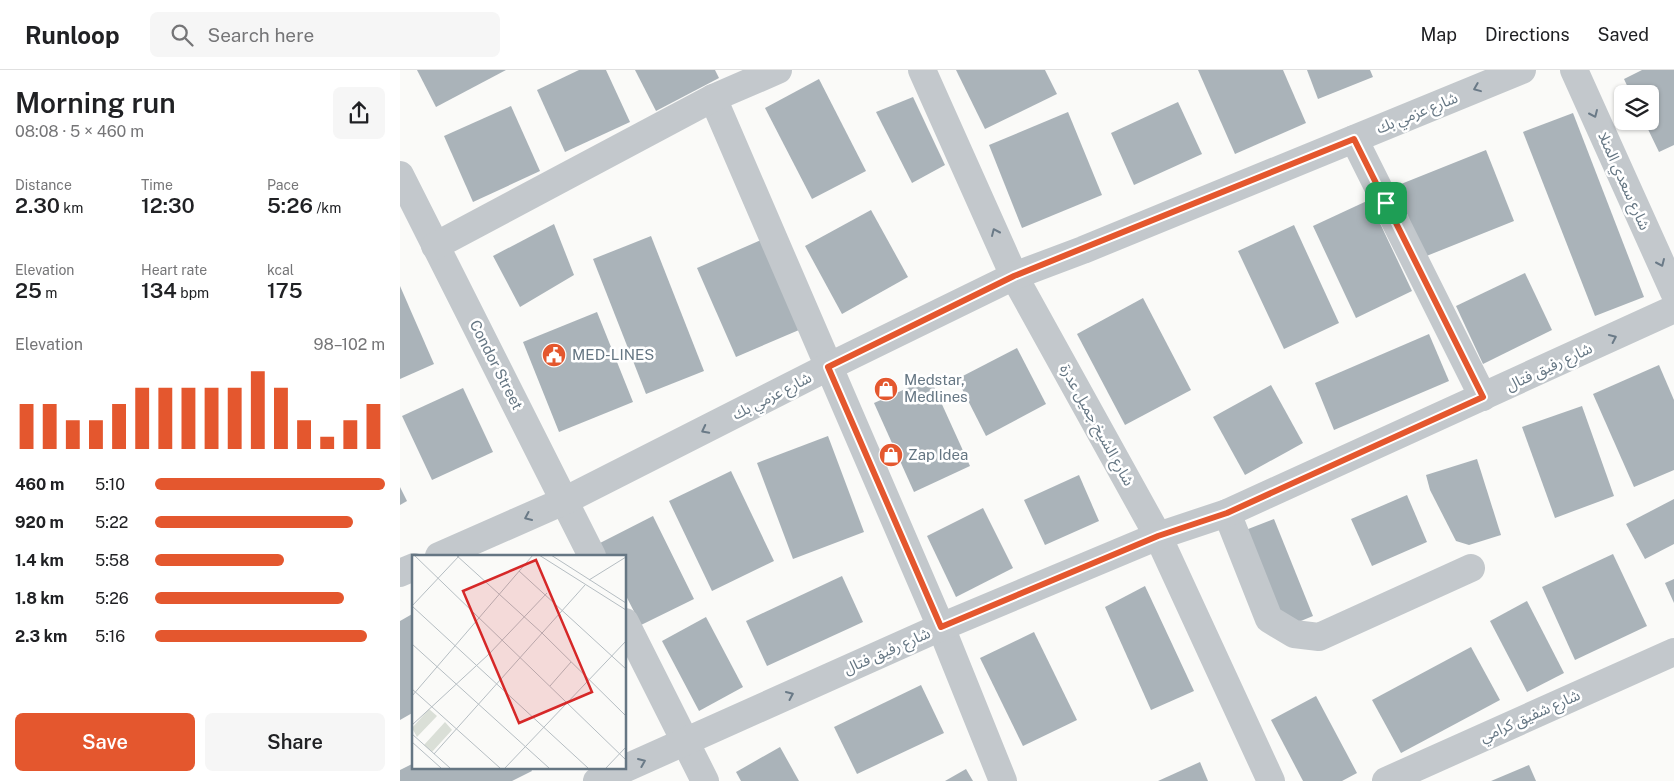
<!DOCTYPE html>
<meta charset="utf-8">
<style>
body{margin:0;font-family:"Public Sans","Noto Sans Arabic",sans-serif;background:#f6f6f6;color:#202124;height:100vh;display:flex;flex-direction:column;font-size:19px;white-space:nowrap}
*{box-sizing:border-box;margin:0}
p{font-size:16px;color:#757577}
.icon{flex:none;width:28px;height:28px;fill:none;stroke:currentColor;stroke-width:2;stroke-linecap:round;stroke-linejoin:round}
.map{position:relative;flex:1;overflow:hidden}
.sheet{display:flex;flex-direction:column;background:#fff;width:400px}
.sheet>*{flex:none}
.controls{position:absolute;left:1214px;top:15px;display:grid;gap:10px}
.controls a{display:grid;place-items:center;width:45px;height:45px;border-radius:8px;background:#fff;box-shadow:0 1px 4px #0004;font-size:25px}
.pin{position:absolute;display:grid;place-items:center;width:42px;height:42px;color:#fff;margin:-21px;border-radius:10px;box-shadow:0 2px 8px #0006}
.round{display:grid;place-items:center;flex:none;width:52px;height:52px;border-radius:8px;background:#f6f6f6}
.summary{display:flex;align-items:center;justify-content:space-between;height:85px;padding:0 15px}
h1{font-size:28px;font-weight:600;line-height:38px}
.metrics{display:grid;grid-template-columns:repeat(3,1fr);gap:8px;height:85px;padding:5px 15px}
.metrics div{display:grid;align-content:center}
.metrics b{font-size:21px;font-weight:600}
.metrics small{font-size:14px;font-weight:400}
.metrics p{font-size:14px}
.chart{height:140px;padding:10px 15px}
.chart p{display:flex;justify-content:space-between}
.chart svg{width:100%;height:90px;margin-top:5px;stroke:#e4572e;stroke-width:6}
.cta{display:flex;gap:10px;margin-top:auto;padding:10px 15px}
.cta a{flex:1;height:58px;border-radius:8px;background:#e4572e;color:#fff;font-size:20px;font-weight:600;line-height:58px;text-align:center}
.cta a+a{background:#f6f6f6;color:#202124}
ul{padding:0 15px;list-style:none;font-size:16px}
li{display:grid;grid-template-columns:80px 60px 1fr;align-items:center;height:38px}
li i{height:12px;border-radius:6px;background:#e4572e}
header{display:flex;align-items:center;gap:30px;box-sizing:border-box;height:70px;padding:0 25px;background:#fff;border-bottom:1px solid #e0e0e0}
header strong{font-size:24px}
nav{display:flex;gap:28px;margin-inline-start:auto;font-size:18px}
.search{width:350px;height:45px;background:#f6f6f6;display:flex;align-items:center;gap:12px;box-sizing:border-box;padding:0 18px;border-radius:8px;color:#757577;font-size:19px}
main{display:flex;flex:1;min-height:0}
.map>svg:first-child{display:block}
.building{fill:#aab3b9}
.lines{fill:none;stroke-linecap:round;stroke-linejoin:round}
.minor{stroke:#c3c8cc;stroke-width:28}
.oneway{stroke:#6a7a87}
.route-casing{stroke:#fff;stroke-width:10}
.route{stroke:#e4572e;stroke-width:6}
.labels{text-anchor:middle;stroke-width:5;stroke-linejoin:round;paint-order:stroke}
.street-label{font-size:15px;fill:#657683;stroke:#fff}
.poi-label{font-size:15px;fill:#657683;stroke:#fff;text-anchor:start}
.inset-road{fill:none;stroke:#b5bdc2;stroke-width:1}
.view{fill:#d62828;fill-opacity:0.15;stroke:#d62828;stroke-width:2.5}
.inset-edge{fill:none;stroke:#657683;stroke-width:2.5}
</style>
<header>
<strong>Runloop</strong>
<div class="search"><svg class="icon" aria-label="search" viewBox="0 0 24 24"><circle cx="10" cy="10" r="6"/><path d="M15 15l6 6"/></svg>Search here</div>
<nav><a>Map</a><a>Directions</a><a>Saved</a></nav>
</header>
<main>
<section class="sheet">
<div class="summary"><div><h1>Morning run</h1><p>08:08 · 5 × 460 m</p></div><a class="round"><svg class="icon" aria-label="share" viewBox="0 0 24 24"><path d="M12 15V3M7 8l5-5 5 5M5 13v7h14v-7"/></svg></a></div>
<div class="metrics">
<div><p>Distance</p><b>2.30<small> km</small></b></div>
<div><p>Time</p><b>12:30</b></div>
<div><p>Pace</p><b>5:26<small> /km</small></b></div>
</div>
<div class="metrics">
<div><p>Elevation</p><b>25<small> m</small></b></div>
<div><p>Heart rate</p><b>134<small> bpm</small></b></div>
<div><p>kcal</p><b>175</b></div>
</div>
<div class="chart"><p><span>Elevation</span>98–102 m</p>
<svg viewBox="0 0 160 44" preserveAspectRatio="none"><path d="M5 44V22M15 44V22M25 44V30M35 44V30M45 44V22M55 44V14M65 44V14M75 44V14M85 44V14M95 44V14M105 44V6M115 44V14M125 44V30M135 44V38M145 44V30M155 44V22"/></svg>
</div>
<ul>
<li><b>460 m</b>5:10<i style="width:100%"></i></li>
<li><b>920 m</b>5:22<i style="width:86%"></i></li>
<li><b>1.4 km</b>5:58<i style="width:56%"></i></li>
<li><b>1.8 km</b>5:26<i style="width:82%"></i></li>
<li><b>2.3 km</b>5:16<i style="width:92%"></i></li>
</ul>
<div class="cta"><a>Save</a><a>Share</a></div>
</section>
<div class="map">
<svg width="1274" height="711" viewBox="0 0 1274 711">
<rect width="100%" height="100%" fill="#fafaf8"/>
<g class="building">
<polygon points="17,0 106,0 36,37"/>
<polygon points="179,0 206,0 230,52 165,82 137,20"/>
<polygon points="235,0 315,0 319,8 256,41"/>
<polygon points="556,0 645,0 657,24 585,59"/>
<polygon points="798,0 883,0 906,53 835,84"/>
<polygon points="907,0 970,0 973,7 918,29"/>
<polygon points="1242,0 1274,0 1274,75 1259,82 1244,51 1250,51 1250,24 1231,24 1224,9"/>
<polygon points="419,9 466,101 412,129 365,38"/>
<polygon points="513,27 545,95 512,113 476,42"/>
<polygon points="778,32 802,84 734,115 711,63"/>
<polygon points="111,36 140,101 73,132 44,66"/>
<polygon points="668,42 702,125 622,158 589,75"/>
<polygon points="1173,43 1244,227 1195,246 1123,62"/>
<polygon points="1086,80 1114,151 1024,187 996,116"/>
<polygon points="969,130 1012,221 956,248 913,156"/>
<polygon points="471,140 508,207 442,244 405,176"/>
<polygon points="154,154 174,205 120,237 93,186"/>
<polygon points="894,155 939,253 884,279 838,181"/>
<polygon points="251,166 304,301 246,324 193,189"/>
<polygon points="361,170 399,260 336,287 297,198"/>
<polygon points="1125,203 1152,260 1083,294 1056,236"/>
<polygon points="0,216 34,294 0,309"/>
<polygon points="743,228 791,320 725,355 677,264"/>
<polygon points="197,242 233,332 159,362 123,272"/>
<polygon points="1029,264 1049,311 934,360 915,313"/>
<polygon points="617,278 646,334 586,366 557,309"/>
<polygon points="1259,295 1274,330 1274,400 1234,417 1193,324"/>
<polygon points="530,308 570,396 514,422 474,333"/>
<polygon points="871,315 903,373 845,405 813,347"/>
<polygon points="63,318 93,382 32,410 2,346"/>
<polygon points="1182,336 1214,426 1155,448 1122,357"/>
<polygon points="428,366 464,462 393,489 357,393"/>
<polygon points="1077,389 1101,465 1069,475 1056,471 1030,420 1026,405"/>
<polygon points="331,401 374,491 312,521 269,431"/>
<polygon points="679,405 699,451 645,475 624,430"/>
<polygon points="0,417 7,431 0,435"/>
<polygon points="1007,425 1027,472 972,496 951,449"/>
<polygon points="1274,429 1274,474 1245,489 1226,454"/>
<polygon points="583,438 613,498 556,527 527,466"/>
<polygon points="253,446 294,529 241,555 225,524 225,486 206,486 200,473"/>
<polygon points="874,449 913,546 896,553 877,549 843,461"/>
<polygon points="1213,484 1247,556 1175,590 1142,517"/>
<polygon points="442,506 463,552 367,596 346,551"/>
<polygon points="1274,509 1274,533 1265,513"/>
<polygon points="745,516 794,621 751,640 705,537"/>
<polygon points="1127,531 1164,603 1127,622 1090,551"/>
<polygon points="14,543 14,642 0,650 0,551"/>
<polygon points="306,547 343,617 299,641 262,571"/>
<polygon points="634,562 677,650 623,676 580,588"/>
<polygon points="1071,577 1100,630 1001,683 972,630"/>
<polygon points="521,615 544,663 457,704 434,657"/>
<polygon points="916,626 957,703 942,711 903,711 871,650"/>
<polygon points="380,677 399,711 341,711 336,702"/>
<polygon points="800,692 808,711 758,711"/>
<polygon points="14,693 14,697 130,697 132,701 112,711 0,711 0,700"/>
<polygon points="1129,695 1136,711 1091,711"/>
<polygon points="566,699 573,711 545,711"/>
</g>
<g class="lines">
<g class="minor">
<polyline points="522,0 614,206 758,466 871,711"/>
<polyline points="1174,0 1274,222"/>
<polyline points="313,28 541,557 603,711"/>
<polyline points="954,69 1083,327"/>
<polyline points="0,105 192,486"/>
<polyline points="35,176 313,28 378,0"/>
<polyline points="827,443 869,549 894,564 919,567 1071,498"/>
<polyline points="39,486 164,431 428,297 614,206 683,180 1122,0"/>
<polyline points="0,503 14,497"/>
<polyline points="225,552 305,711"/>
<polyline points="197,711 541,557 758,466 827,443 1274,239"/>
<polyline points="986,711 1274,582"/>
</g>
</g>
<defs><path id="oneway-chevron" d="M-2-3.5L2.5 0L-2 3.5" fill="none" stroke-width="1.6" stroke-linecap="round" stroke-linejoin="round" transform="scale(1.25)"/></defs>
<g class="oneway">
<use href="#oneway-chevron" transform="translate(1077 18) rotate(158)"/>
<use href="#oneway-chevron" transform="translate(1194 44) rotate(66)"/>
<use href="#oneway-chevron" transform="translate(595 162) rotate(-114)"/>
<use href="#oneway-chevron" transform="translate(1261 193) rotate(66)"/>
<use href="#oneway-chevron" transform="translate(1213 268) rotate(-25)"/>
<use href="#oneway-chevron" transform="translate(305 360) rotate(153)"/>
<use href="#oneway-chevron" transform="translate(128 447) rotate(156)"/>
<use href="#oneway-chevron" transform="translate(390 625) rotate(-24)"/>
<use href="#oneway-chevron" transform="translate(242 692) rotate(-23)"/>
</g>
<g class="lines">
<g class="route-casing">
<polygon id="route" points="954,69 1083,327 827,443 758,466 541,557 428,297 614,206"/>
</g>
<use href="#route" class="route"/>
</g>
<defs>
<g id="civic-disc" transform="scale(1.25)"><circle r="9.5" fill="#e4572e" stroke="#fff"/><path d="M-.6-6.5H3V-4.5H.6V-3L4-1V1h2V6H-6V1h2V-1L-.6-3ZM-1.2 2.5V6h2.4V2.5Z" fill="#fff"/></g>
<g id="shop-disc" transform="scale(1.25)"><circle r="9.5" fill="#e4572e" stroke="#fff"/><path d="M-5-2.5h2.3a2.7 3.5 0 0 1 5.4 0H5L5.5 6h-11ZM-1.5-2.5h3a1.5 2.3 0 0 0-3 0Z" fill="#fff"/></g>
</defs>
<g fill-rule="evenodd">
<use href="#civic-disc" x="154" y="285"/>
<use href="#shop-disc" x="486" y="319"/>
<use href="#shop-disc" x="491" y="385"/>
</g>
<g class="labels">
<g class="street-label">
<text transform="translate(1017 43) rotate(-22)" y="5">شارع عزمي بك</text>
<text transform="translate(1224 111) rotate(66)" y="5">شارع سعدي المنلا</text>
<text transform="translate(96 295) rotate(63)" y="5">Condor Street</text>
<text transform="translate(1149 297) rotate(-25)" y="5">شارع رفيق فتال</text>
<text transform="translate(372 326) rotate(-27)" y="5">شارع عزمي بك</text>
<text transform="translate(697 355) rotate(61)" y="5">شارع الشيخ جميل عدرة</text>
<text transform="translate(487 581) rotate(-24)" y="5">شارع رفيق فتال</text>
<text transform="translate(1130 646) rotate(-24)" y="5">شارع شفيق كرامي</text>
</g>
<g class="poi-label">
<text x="172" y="290">MED-LINES</text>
<text x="504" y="315">Medstar,<tspan x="504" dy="17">Medlines</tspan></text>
<text x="508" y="390">Zap Idea</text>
</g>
</g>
<g transform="translate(12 485)">
<rect width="214" height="214" fill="#fafaf8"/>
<path d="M17 154 25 161 5 182 0 173ZM33 167 40 175 20 197 12 190Z" fill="#dadfd7"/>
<path class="inset-road" d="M2 0 214 205M44 0 130 78 214 161M48 0 0 51 176 213M127 0 214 55M139 0 214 48M107 16 214 114M177 25 214 2M0 89 137 213M138 131 159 107M0 134 88 213M0 141 121 0M0 170 77 99 135 38M0 179 38 213M0 187 29 213M22 199 173 30M93 213 214 86M194 213 214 192"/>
<path class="view" d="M124 5 180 137 107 168 51 36Z"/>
<rect width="214" height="214" class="inset-edge"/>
</g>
</svg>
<div class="controls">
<a><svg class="icon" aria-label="layers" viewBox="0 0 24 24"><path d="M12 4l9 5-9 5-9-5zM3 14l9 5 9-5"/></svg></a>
</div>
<div class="pin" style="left:986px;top:133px;background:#1e9e55"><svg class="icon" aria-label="arrive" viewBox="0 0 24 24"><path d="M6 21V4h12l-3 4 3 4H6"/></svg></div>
</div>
</main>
